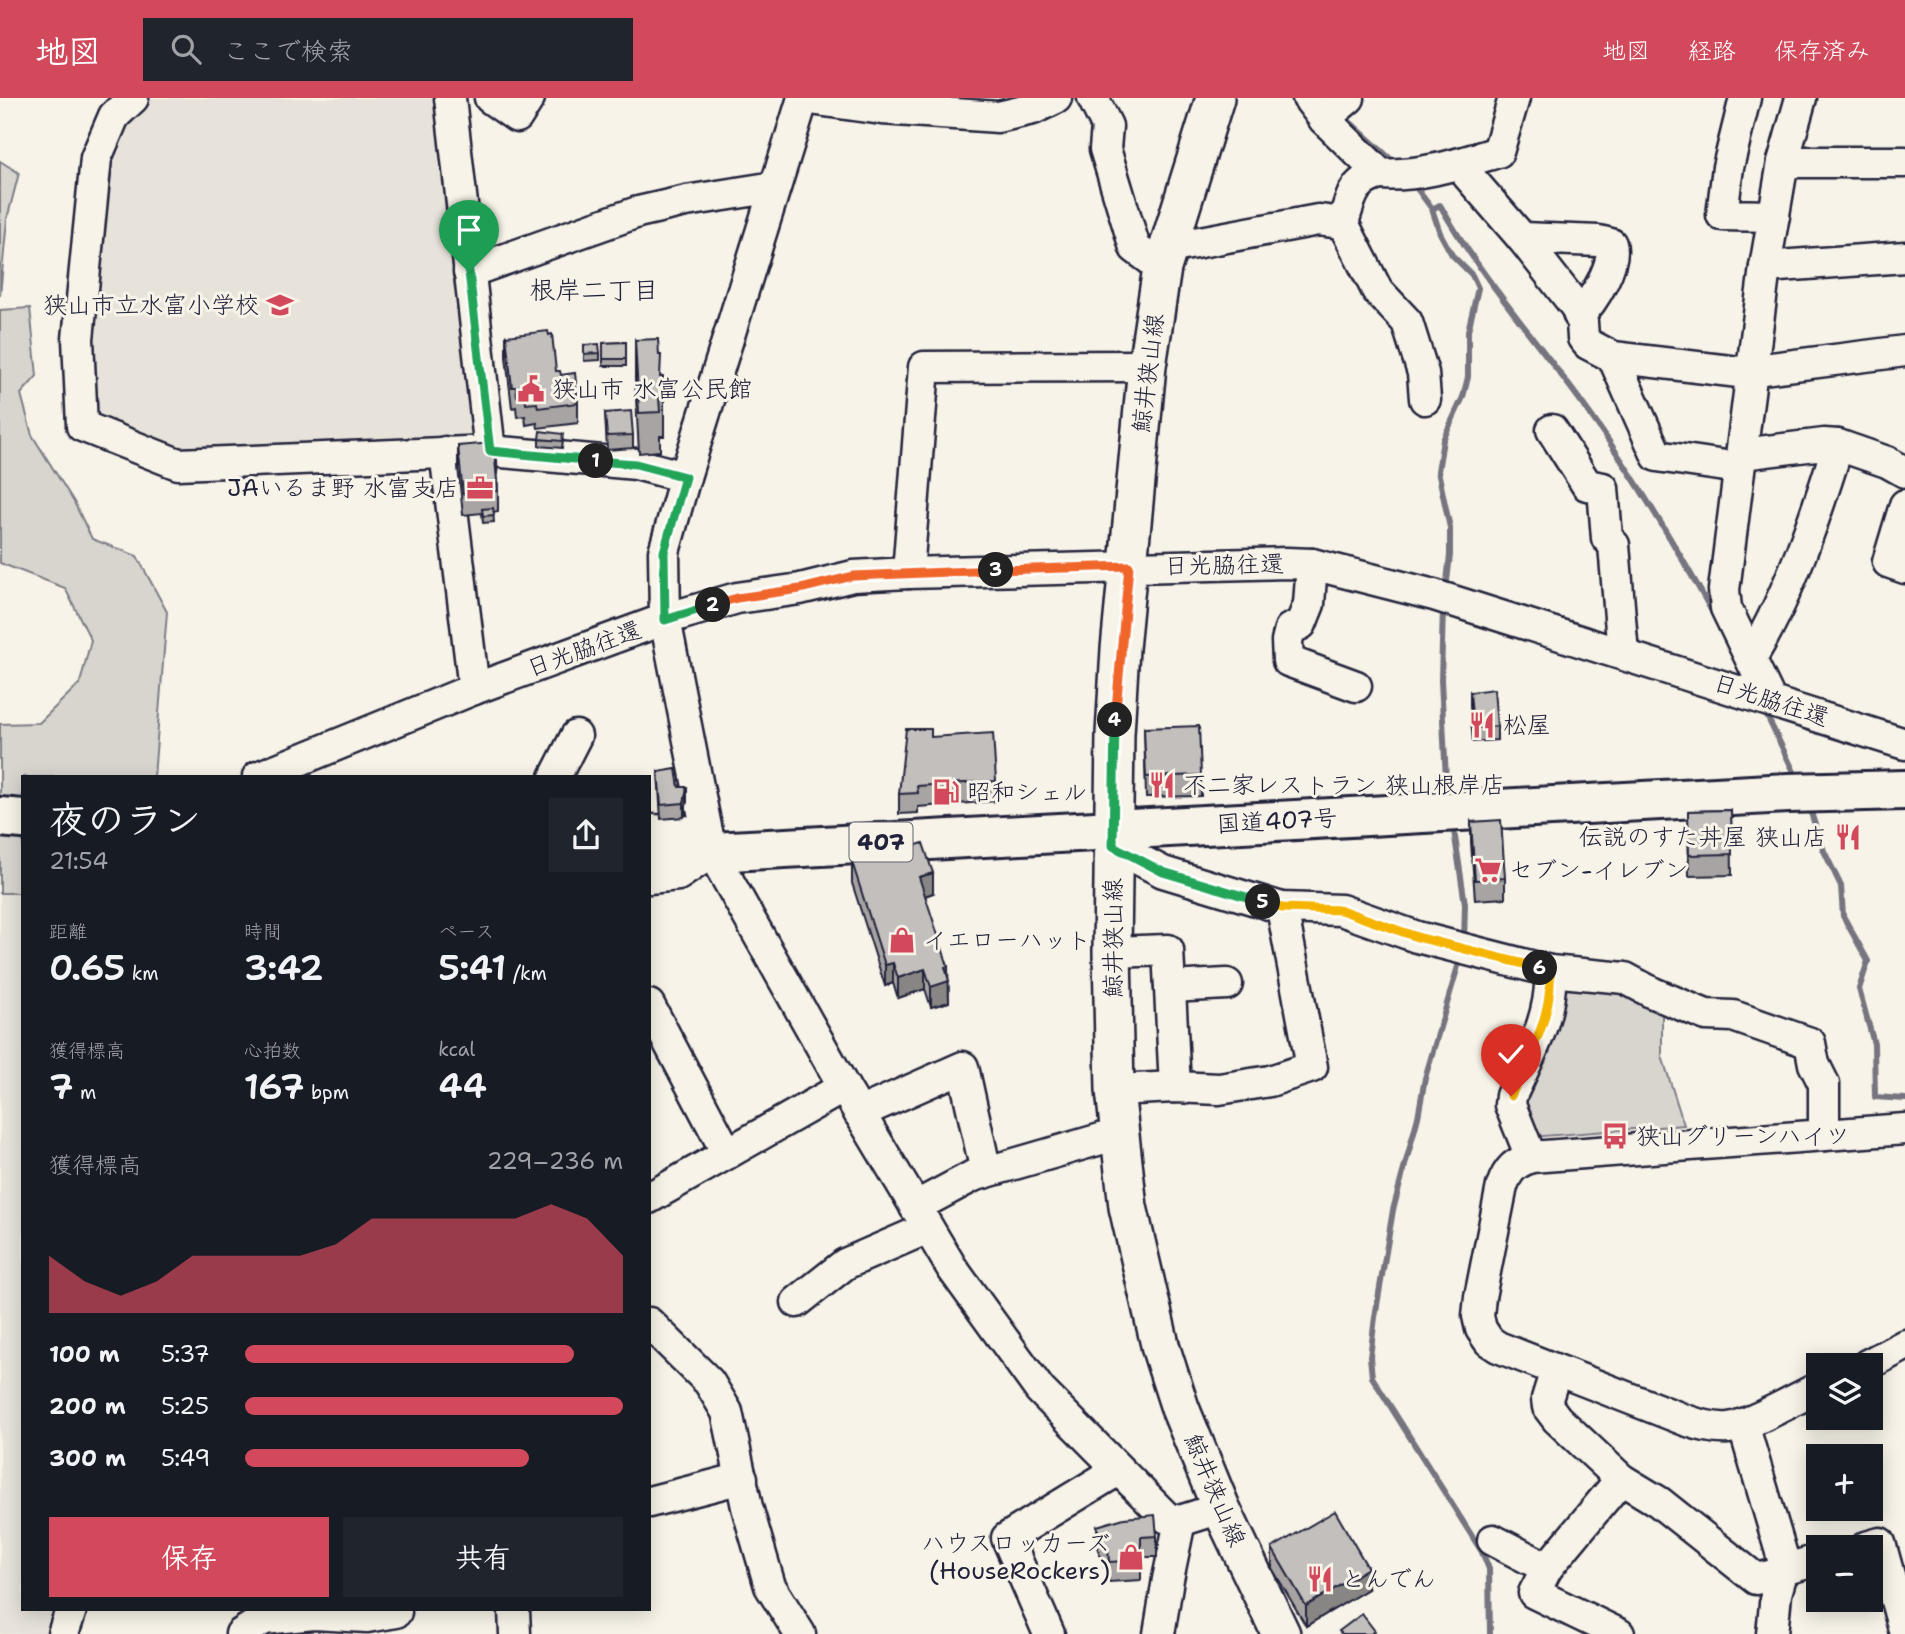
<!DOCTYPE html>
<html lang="ja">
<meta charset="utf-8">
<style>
body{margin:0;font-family:"Shantell Sans","Klee One",sans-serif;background:#20242c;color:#f1f3f6;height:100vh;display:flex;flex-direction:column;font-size:26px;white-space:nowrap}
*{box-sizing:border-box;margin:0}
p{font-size:23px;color:#9ea1a6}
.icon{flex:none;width:38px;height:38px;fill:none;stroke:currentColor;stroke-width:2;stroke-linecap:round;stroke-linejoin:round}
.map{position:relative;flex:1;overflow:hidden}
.sheet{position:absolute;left:21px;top:677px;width:630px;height:836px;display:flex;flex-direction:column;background:#171b24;border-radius:0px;box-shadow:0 4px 18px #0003}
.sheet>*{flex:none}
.tools{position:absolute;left:1806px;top:1255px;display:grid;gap:14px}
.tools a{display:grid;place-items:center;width:77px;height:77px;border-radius:0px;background:#171b24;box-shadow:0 4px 18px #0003;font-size:35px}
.pin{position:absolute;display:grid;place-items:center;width:60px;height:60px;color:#fff;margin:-72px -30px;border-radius:50% 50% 50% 0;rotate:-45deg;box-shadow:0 0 7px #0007}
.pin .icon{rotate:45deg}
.km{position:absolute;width:35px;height:35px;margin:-18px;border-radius:50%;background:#222;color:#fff;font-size:19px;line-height:35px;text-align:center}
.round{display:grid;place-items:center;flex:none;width:74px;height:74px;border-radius:0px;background:#20242c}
.head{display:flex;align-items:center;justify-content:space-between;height:119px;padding:0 28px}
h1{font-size:38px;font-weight:600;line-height:52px}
.metrics{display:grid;grid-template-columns:repeat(3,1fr);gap:10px;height:119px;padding:7px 28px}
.metrics div{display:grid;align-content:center}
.metrics b{font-size:35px;font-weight:600}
.metrics small{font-size:19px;font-weight:400}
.metrics p{font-size:19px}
.chart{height:196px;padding:14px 28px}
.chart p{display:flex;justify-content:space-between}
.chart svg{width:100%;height:126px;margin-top:7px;fill:#d1495b;opacity:.7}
.action{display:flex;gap:14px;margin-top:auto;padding:14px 28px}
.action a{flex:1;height:80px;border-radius:0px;background:#d1495b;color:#fff;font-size:28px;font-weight:600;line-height:80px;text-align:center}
.action a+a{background:#20242c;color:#f1f3f6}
ul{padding:0 28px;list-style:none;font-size:23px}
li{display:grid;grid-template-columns:112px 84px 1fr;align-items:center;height:52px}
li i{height:18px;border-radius:9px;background:#d1495b}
header{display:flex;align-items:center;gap:42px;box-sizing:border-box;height:98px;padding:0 35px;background:#d1495b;color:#fff}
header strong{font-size:33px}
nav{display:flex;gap:38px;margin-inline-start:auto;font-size:24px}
.search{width:490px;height:63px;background:#20242c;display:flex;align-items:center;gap:18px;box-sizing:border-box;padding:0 24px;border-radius:0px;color:#9ea1a6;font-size:26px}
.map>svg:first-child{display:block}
.built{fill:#e7e3db}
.green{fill:#d8d5cf;stroke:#7d7c85;stroke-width:2}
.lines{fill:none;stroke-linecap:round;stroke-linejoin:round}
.stream{stroke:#76747f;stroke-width:6}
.minor-casing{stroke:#22223b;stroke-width:35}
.major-casing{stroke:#22223b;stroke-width:42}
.highway-casing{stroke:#22223b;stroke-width:44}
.minor{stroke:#f7f3e8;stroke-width:30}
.major{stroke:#f7f3e8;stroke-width:37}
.highway{stroke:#f7f3e8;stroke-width:38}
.wall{fill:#a7a4a3;stroke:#22223b;stroke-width:2}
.shaded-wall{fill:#888684;stroke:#22223b;stroke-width:2}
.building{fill:#c2bfbd;stroke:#22223b;stroke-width:2}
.split-1-casing{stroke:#fff;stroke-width:14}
.split-2-casing{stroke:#fff;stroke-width:14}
.split-3-casing{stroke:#fff;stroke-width:14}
.split-4-casing{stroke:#fff;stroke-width:14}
.split-5-casing{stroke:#fff;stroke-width:14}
.split-6-casing{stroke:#fff;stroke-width:14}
.split-7-casing{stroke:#fff;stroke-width:14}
.split-1{stroke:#22a559;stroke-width:9}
.split-2{stroke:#22a559;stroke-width:9}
.split-3{stroke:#f0652b;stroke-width:9}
.split-4{stroke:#f0652b;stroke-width:9}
.split-5{stroke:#22a559;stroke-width:9}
.split-6{stroke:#f5b400;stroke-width:9}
.split-7{stroke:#f5b400;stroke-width:9}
.labels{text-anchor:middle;stroke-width:6;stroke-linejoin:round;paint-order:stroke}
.shield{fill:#f7f3e8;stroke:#62616f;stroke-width:2}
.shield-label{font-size:23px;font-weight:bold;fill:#22223b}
.poi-label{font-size:24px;fill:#22223b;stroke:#f7f3e8;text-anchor:start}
.street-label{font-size:24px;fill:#22223b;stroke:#f7f3e8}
.neighbourhood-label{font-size:26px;fill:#22223b;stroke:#f7f3e8}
</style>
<header>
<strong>地図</strong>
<div class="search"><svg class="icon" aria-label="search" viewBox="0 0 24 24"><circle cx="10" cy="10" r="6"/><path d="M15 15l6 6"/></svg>ここで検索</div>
<nav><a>地図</a><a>経路</a><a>保存済み</a></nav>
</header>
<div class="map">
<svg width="1905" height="1536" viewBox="0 0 1905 1536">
<rect width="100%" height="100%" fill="#f7f3e8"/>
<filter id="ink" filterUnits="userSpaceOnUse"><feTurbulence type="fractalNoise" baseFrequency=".0143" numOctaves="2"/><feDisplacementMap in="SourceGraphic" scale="14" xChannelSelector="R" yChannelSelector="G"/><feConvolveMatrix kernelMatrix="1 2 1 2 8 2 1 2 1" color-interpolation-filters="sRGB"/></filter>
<g filter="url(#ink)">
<g class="built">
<polygon points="145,0 439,0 481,328 472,342 180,355 104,324 89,311 98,103 123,20"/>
<polygon points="0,757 23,758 23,1512 57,1512 47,1536 0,1536"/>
</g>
<g class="green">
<polygon points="0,63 19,75 7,121 0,198"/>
<polygon points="30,210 37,278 21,296 32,337 74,404 92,441 137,458 167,514 154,679 23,679 23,702 0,701 0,626 39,625 80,585 91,542 65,490 0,465 0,212"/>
<polygon points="0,739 23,741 23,795 0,795"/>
<polygon points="1555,882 1622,887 1662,907 1662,958 1684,1027 1531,1039 1517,1001"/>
</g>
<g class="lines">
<g class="stream">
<polyline points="1341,16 1395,65"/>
<polyline points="1412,84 1432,111 1440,135 1452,157 1472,177 1478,190 1468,233 1468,279 1463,299 1443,342 1438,373 1450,430 1450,457 1446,492"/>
<path d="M1432 111 1440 107C1480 178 1534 239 1582 305 1631 372 1674 445 1714 517"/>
<polyline points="1443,510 1441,582 1447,702"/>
<polyline points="1763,610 1798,682"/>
<polyline points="1809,709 1824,753 1841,788 1843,818 1868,863 1859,891 1874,946 1875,999 1905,1001"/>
<polyline points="1453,726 1465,806 1464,844"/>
<polyline points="1461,858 1425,980 1418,1019 1393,1112 1375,1219 1370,1259 1372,1279 1482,1454 1489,1471 1490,1536"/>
</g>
<g class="minor-casing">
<g id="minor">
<polyline points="133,0 114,18 96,60 78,241 82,328 178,366 490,353 636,366 685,379"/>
<polyline points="450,0 490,353"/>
<polyline points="490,0 517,19 529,0"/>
<polyline points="803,0 685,379 664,454 665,521 707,734 712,754 844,989 952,1170 1040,1292 1167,1420 1180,1423 1221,1410"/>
<polyline points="803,0 882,11 998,19 1033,11 1056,0"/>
<polyline points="1093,0 1107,28 1105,51 1135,150 1162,170"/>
<path d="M1308 0 1324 21 1380 76C1420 79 1461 65 1498 54L1514 0"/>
<polyline points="1745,0 1728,69 1722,117 1774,118"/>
<polyline points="1324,21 1349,0"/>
<polyline points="1783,64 1905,64"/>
<polyline points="1458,66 1522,140 1576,209 1582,224 1583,240 1588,246 1613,259 1657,358 1739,370"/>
<path d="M1380 76C1352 83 1351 100 1343 125L1377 192 1407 224 1423 275 1425 301"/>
<path d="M1522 140 1599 143 1611 146C1617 165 1593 204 1579 217"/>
<polyline points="1168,150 1318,122 1343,125"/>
<polyline points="1765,169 1905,159"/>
<polyline points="469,174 638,114 686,103 775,89"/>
<polyline points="1613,259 1739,274 1905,253"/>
<polyline points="1552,332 1587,387 1603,390 1607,440 1614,447 1623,556"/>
<polyline points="1838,347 1887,364 1905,374"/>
<polyline points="445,354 474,591"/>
<path d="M1742 356 1824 346 1838 347C1816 417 1789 498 1751 560"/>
<polyline points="1905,407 1888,464 1905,470"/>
<polyline points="1312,466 1309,506 1301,526 1290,531 1287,543 1288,563 1356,588"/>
<polyline points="908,475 924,269 1147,268"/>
<polyline points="1770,601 1726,510 1724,492 1765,169 1783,64 1801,0"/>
<polyline points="258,679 474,591 665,521 737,500 800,491 853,478 908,475 1286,465 1312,466 1434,497 1905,646"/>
<polyline points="555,679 576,638"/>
<polyline points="649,732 707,734"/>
<polyline points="1113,748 1163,774 1282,810 1341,812 1417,839 1550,873 1625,880 1653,895 1706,917 1733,918 1810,945 1814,966 1824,986 1824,1037"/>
<polyline points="649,780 678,777 712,754"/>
<polyline points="1112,854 1168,852 1175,989"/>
<polyline points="1170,889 1227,886"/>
<polyline points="649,907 727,1055"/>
<polyline points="1115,992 1175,989 1219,991 1270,983 1312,969 1282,810"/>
<polyline points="859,1015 963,969 986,1074"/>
<path d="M1531 1059 1510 1007 1511 998C1529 958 1553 918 1550 873"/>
<polyline points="649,1100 844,989"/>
<polyline points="915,1109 973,1078 1118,1036"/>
<polyline points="797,1204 845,1166 928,1130"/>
<polyline points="649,1225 709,1284 727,1314 747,1409 770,1488 800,1536"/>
<polyline points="1867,1267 1905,1247"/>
<polyline points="1556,1272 1547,1301 1548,1309 1557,1321 1621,1381 1659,1404 1756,1481 1782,1475 1776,1496 1772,1536"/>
<path d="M1818 1290C1797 1300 1749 1328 1728 1330 1713 1331 1699 1327 1685 1322L1498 1249 1489 1243 1481 1231 1478 1218 1480 1199 1502 1088C1508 1071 1515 1065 1531 1059L1905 1031"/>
<polyline points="1743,1326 1786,1471 1818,1462"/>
<polyline points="649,1404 742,1380"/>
<polyline points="1493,1442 1547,1470"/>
<polyline points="1866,1449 1880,1445 1905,1535"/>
<polyline points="514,1512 515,1536"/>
<polyline points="63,1536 71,1512"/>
<polyline points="241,1536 264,1521 314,1516 367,1519 396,1514"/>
<polyline points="1049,1536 1007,1440 1118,1372"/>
<polyline points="1159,1536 1168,1481 1180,1423"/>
<polyline points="1619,1536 1534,1495 1547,1470 1621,1381"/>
</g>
</g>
<g class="major-casing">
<polyline id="major" points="1215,0 1162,170 1147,268 1120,551 1115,636 1112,854 1115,992 1128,1109 1161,1251 1180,1310 1221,1410 1281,1536"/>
</g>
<g class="highway-casing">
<g id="highway">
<polyline points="0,719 23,721"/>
<polyline points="649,754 712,754 1788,695 1905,692"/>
</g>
</g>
<use href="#minor" class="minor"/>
<use href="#major" class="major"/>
<use href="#highway" class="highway"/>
</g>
<g class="wall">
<polygon points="506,238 561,277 578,305 578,325 538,330 537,325 526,327 525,318 517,319 516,309 512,310 506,259"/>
<polygon points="635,242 661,279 664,299 664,338 660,338 660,353 639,355 635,282"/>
<polygon points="626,244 626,268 603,268 603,245"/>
<polygon points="584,247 600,255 600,262 584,263"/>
<polygon points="605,315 633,337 633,350 607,352"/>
<polygon points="539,341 563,342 562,350 539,348"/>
<polygon points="458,348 494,351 497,361 498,393 498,413 493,414 494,424 483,425 482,415 463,417 458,369"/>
<polygon points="1470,594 1497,628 1497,642 1473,644 1470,608"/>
<polygon points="1144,630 1201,677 1201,698 1146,699"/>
<polygon points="931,639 996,683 996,703 918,709 918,715 899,716 899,696"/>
<polygon points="658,674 679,689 687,703 684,719 661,721"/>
<polygon points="1731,712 1732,777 1689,778 1688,713"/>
<polygon points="1471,724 1505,780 1505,800 1475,802 1471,744"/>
<polygon points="852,764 933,795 925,798 948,878 949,904 931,909 925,891 898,900 893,885 885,888 852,785"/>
<polygon points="1097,1428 1157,1438 1157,1459 1141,1459 1141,1482 1109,1484 1108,1470 1104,1470 1097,1449"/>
<polygon points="1272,1450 1368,1491 1306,1528 1272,1470"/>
</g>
<g class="shaded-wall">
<polygon points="687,689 687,703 684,719 684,705"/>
<polygon points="933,775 933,795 919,800 919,779"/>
<polygon points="893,865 893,885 885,888 885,867"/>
<polygon points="948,868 949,904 931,909 931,889 945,869"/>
<polygon points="925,871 925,891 898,900 898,880"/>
<polygon points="1368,1470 1368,1491 1306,1528 1306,1508"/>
</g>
<g class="building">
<polygon points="548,233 549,237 552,236 556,273 560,273 561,277 575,275 578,305 538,310 537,305 526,306 525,297 517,298 516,289 512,289 506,238"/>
<polygon points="658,241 659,257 661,257 660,279 663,279 664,299 659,299 660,314 639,315 635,242"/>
<polygon points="626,244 626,261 603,261 603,245"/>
<polygon points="599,246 600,255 584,256 584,247"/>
<polygon points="631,313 633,337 607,338 605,315"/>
<polygon points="540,333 563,336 562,343 539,341"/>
<polygon points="493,345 494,351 496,351 497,361 495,361 498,393 463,396 458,348"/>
<polygon points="493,410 494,417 483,418 482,411"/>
<polygon points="1494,591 1497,628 1473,630 1470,594"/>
<polygon points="1199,628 1201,677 1146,679 1144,630"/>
<polygon points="906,631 931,631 931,639 993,635 996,683 917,688 918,695 899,696"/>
<polygon points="676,671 679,689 687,689 684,705 661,707 658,674"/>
<polygon points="1731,712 1732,756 1689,757 1688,713"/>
<polygon points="1501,722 1505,780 1475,782 1471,724"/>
<polygon points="910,745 911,749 923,745 933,775 919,779 948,868 945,869 949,883 931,889 925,871 898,880 893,865 885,867 852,764"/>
<polygon points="1335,1413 1368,1470 1306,1508 1272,1450"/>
<polygon points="1155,1417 1157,1438 1141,1439 1141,1462 1109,1464 1108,1449 1104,1450 1097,1428 1124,1420"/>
<polygon points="1362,1516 1375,1533 1371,1536 1342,1536 1339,1533"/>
</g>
</g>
<g class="lines" filter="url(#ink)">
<g class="split-1-casing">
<polyline id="split-1" points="469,174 490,353 596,363"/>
</g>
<g class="split-2-casing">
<polyline id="split-2" points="596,363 636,366 685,379 664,454 665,522 713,507"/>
</g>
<g class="split-3-casing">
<polyline id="split-3" points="713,507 737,500 800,491 853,478 996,472"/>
</g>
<g class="split-4-casing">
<polyline id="split-4" points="996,472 1129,468 1115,622"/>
</g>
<g class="split-5-casing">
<polyline id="split-5" points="1115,622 1113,748 1163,774 1263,804"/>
</g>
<g class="split-6-casing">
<polyline id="split-6" points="1263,804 1282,810 1341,812 1417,839 1540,870"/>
</g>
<g class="split-7-casing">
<path id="split-7" d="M1511 998C1529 958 1553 918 1550 873L1540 870"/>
</g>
<use href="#split-1" class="split-1"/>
<use href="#split-2" class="split-2"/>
<use href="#split-3" class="split-3"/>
<use href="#split-4" class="split-4"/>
<use href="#split-5" class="split-5"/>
<use href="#split-6" class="split-6"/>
<use href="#split-7" class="split-7"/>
</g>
<defs>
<g id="school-bare" transform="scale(2.1)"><path d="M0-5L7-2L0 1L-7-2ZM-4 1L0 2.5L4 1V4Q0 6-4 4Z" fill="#d1495b" stroke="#f7f3e8" stroke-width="2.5" paint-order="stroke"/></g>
<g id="civic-bare" transform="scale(2.1)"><path d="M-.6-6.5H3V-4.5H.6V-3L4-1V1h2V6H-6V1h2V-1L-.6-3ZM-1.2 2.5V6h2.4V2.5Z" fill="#d1495b" stroke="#f7f3e8" stroke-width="2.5" paint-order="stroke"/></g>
<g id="office-bare" transform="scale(2.1)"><path d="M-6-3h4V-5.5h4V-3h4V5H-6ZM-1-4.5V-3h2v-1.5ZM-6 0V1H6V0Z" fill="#d1495b" stroke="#f7f3e8" stroke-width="2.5" paint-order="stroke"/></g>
<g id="restaurant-bare" transform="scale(2.1)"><path d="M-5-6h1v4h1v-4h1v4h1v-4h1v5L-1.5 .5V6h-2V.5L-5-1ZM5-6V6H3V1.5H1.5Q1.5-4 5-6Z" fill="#d1495b" stroke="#f7f3e8" stroke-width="2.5" paint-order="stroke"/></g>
<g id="fuel-bare" transform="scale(2.1)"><path d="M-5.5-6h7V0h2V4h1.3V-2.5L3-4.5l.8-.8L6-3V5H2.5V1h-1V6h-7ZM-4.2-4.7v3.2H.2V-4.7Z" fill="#d1495b" stroke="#f7f3e8" stroke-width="2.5" paint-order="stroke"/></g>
<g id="supermarket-bare" transform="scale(2.1)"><path d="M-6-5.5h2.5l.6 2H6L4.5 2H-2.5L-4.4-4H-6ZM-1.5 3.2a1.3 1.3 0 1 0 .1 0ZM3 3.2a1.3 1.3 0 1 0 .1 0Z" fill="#d1495b" stroke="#f7f3e8" stroke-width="2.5" paint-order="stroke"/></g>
<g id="shop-bare" transform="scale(2.1)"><path d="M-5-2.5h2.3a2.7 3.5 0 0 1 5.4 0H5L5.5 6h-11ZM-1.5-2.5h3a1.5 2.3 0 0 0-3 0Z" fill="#d1495b" stroke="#f7f3e8" stroke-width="2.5" paint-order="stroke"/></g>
<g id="bus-bare" transform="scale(2.1)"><path d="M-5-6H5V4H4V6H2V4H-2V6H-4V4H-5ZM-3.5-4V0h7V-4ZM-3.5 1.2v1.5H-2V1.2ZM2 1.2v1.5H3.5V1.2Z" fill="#d1495b" stroke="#f7f3e8" stroke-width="2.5" paint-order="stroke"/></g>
</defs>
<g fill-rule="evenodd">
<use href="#school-bare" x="280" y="207"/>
<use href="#civic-bare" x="531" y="291"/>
<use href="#office-bare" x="480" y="390"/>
<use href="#restaurant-bare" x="1482" y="627"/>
<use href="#restaurant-bare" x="1162" y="687"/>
<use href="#fuel-bare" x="946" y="694"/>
<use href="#restaurant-bare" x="1848" y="739"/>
<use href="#supermarket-bare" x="1488" y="772"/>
<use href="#shop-bare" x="902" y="842"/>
<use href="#bus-bare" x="1615" y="1038"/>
<use href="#shop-bare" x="1131" y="1459"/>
<use href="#restaurant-bare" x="1320" y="1481"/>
</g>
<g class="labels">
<rect class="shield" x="849.5" y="724.5" width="63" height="39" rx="5"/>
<g class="shield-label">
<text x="881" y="752">407</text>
</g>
<g class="poi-label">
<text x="259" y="215" text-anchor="end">狭山市立水富小学校</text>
<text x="552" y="299">狭山市 水富公民館</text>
<text x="459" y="398" text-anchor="end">JAいるま野 水富支店</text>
<text x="1503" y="635">松屋</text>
<text x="1183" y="695">不二家レストラン 狭山根岸店</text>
<text x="967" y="702">昭和シェル</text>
<text x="1827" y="747" text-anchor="end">伝説のすた丼屋 狭山店</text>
<text x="1509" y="780">セブン-イレブン</text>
<text x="923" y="850">イエローハット</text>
<text x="1636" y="1046">狭山グリーンハイツ</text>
<text x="1110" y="1453" text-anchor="end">ハウスロッカーズ<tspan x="1110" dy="28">(HouseRockers)</tspan></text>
<text x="1341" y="1489">とんでん</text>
</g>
<g class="street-label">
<text transform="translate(1148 275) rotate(-83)" y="8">鯨井狭山線</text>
<text transform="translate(1224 467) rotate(-1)" y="8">日光脇往還</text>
<text transform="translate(584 551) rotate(-20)" y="8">日光脇往還</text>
<text transform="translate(1771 602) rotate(18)" y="8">日光脇往還</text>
<text transform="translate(1277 723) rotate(-3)" y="8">国道407号</text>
<text transform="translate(1113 840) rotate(-90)" y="8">鯨井狭山線</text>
<text transform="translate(1215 1392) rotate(67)" y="8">鯨井狭山線</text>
</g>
<g class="neighbourhood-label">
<text x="594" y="201">根岸二丁目</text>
</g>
</g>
</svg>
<div class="tools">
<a><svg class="icon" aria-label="layers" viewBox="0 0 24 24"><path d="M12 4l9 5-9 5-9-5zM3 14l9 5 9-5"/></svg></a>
<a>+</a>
<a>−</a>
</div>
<div class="pin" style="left:469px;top:174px;background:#1e9e55"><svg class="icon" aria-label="arrive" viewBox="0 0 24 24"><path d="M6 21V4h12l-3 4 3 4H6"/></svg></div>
<div class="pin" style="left:1511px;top:998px;background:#d93025"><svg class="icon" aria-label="check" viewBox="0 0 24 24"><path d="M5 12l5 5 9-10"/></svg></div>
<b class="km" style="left:596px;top:363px">1</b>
<b class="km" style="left:713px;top:507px">2</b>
<b class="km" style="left:996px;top:472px">3</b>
<b class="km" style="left:1115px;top:622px">4</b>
<b class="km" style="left:1263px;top:804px">5</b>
<b class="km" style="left:1540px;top:870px">6</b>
<section class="sheet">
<div class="head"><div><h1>夜のラン</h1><p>21:54</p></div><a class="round"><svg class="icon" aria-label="share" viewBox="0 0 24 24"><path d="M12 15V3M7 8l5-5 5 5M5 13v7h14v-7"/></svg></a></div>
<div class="metrics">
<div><p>距離</p><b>0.65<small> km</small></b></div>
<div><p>時間</p><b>3:42</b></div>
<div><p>ペース</p><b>5:41<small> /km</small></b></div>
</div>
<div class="metrics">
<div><p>獲得標高</p><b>7<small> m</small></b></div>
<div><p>心拍数</p><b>167<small> bpm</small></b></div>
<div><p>kcal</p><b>44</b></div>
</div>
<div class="chart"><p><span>獲得標高</span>229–236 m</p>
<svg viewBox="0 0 160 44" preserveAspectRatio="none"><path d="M0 44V24L10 33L20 38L30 33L40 24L50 24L60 24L70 24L80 20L90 11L100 11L110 11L120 11L130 11L140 6L150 11L160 24V44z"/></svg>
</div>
<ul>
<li><b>100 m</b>5:37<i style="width:87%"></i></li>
<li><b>200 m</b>5:25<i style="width:100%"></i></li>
<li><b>300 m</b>5:49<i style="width:75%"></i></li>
</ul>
<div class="action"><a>保存</a><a>共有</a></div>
</section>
</div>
